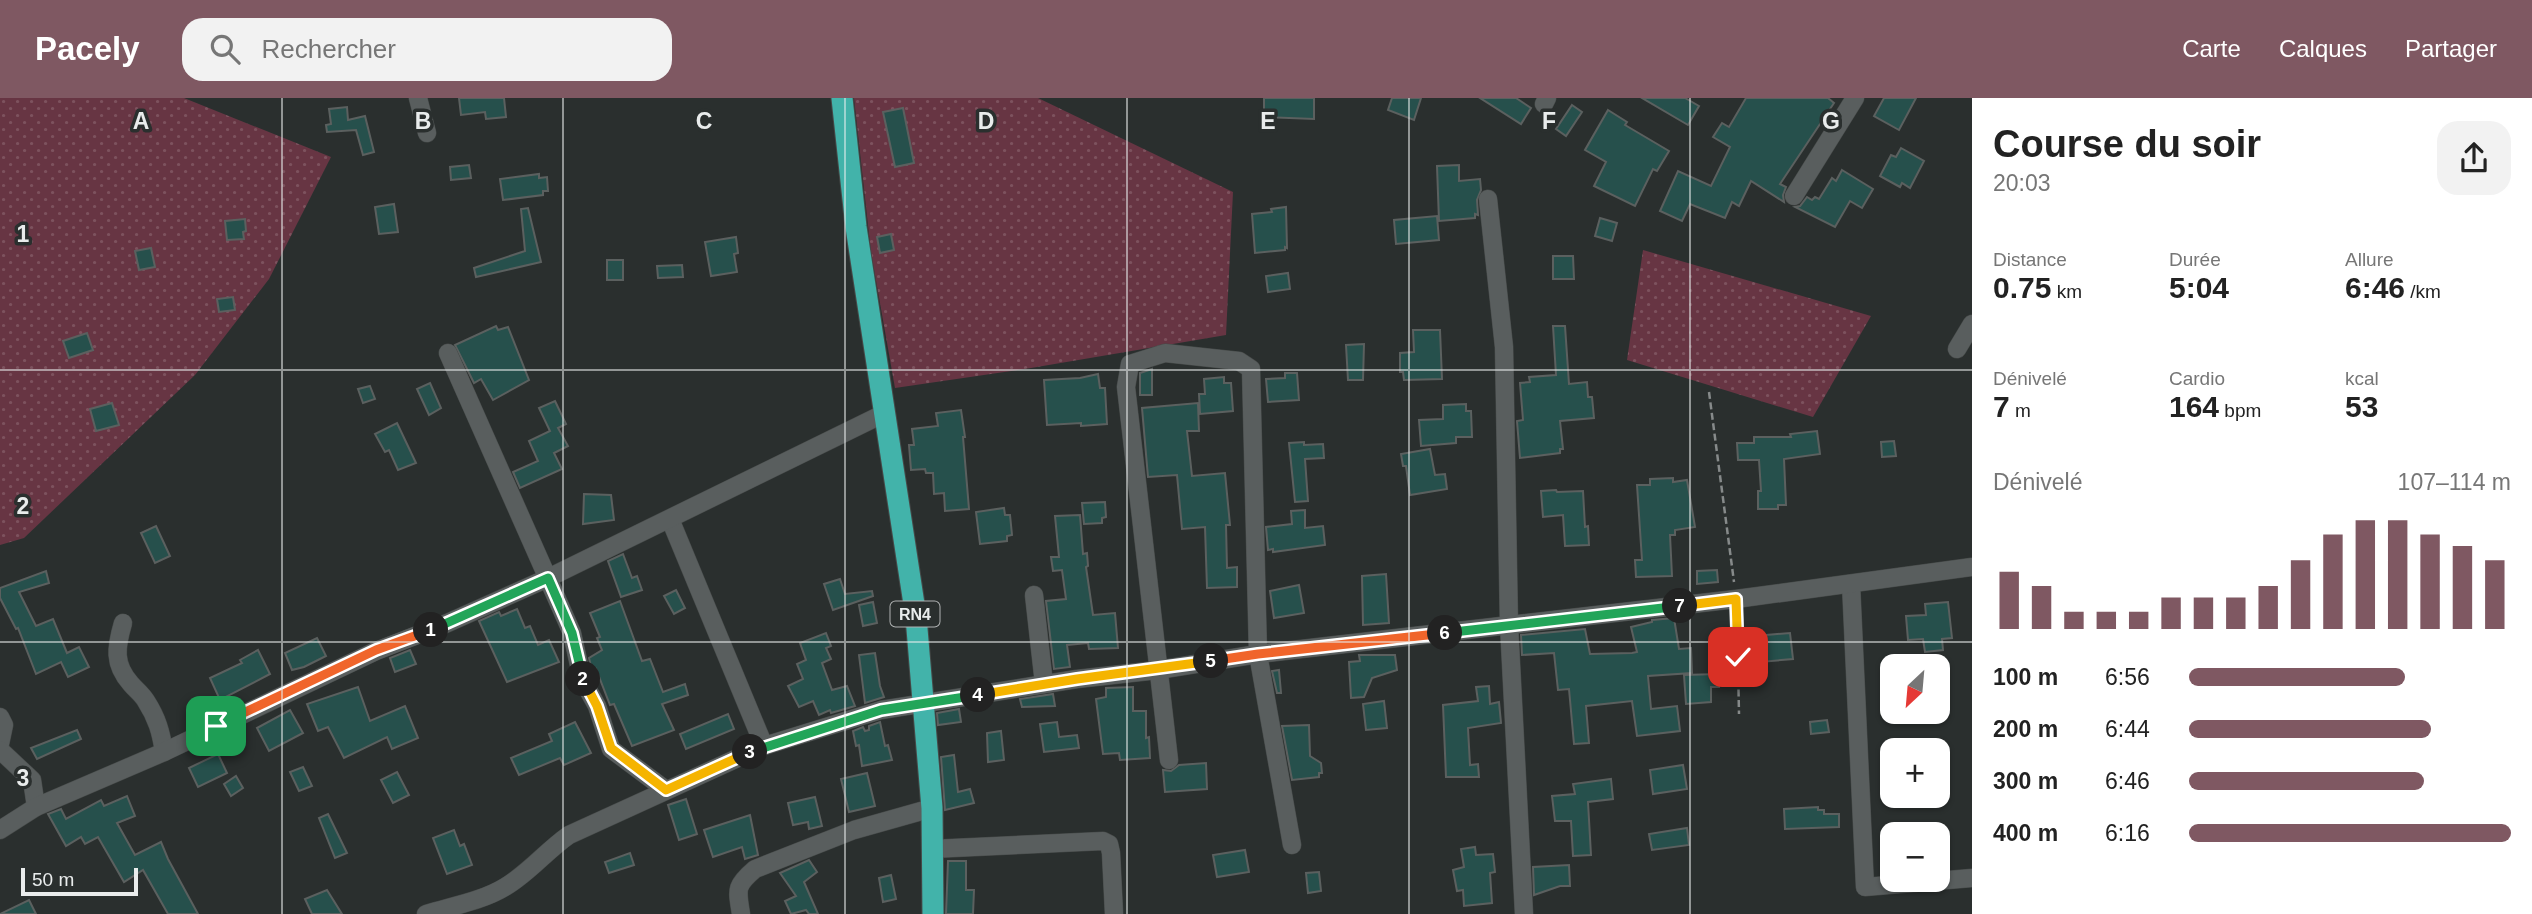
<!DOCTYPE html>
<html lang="fr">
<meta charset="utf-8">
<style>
body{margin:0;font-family:Helvetica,sans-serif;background:#f2f2f2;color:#222;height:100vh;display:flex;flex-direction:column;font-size:26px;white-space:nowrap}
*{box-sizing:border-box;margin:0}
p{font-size:23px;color:#767676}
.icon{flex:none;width:38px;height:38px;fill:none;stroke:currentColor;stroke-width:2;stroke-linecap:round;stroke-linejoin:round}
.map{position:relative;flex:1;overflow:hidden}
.drawer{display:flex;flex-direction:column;background:#fff;width:560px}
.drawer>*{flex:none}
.needle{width:46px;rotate:206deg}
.controls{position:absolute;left:1880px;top:556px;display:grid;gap:14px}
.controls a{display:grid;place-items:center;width:70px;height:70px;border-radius:14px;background:#fff;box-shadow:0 2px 5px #0004;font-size:35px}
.scale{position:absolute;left:21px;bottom:18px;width:117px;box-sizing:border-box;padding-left:7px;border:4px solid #e9ecec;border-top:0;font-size:19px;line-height:24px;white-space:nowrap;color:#e9ecec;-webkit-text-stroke:5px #2a2f2e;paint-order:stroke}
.pin{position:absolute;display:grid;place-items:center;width:60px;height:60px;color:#fff;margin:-30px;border-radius:14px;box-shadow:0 4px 10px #0006}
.km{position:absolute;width:35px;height:35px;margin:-18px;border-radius:50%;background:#222;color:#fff;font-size:19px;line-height:35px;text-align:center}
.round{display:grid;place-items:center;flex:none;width:74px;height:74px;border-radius:21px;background:#f2f2f2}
.overview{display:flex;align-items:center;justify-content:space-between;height:119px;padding:0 21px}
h1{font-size:38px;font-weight:600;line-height:52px}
.metrics{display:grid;grid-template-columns:repeat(3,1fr);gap:10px;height:119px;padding:7px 21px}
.metrics div{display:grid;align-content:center}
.metrics b{font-size:30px;font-weight:600}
.metrics small{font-size:19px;font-weight:400}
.metrics p{font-size:19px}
.chart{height:196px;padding:14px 21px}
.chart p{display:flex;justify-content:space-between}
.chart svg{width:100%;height:126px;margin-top:7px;stroke:#7f5862;stroke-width:6}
ul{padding:0 21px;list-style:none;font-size:23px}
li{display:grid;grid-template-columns:112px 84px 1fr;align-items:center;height:52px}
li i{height:18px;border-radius:9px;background:#7f5862}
header{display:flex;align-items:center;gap:42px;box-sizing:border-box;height:98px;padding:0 35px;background:#7f5862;color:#fff}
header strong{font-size:33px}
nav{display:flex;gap:38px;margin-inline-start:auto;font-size:24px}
.search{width:490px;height:63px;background:#f2f2f2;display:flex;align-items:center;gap:18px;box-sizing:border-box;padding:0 24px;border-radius:21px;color:#767676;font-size:26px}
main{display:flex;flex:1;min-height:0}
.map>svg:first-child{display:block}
.grass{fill:url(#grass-dots)}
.building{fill:#26504c;stroke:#5b605f;stroke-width:2}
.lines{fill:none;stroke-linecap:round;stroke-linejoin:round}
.street-casing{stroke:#464a49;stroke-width:19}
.highway-casing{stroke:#464a49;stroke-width:23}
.path{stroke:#868a8a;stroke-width:2.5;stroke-dasharray:7 3.5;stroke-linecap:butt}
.street{stroke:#595e5e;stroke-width:18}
.highway{stroke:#42b3aa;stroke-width:21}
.split-1-casing{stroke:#fff;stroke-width:14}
.split-2-casing{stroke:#fff;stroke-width:14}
.split-3-casing{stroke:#fff;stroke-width:14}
.split-4-casing{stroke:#fff;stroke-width:14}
.split-5-casing{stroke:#fff;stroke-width:14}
.split-6-casing{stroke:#fff;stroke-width:14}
.split-7-casing{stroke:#fff;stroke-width:14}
.split-8-casing{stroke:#fff;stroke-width:14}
.split-1{stroke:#f0652b;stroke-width:9}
.split-2{stroke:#22a559;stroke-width:9}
.split-3{stroke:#f5b400;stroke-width:9}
.split-4{stroke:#22a559;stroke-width:9}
.split-5{stroke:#f5b400;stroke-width:9}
.split-6{stroke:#f0652b;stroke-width:9}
.split-7{stroke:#22a559;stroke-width:9}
.split-8{stroke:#f5b400;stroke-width:9}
.grid{fill:none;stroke:#e9ecec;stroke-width:2;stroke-opacity:0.55}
.labels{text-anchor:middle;stroke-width:7;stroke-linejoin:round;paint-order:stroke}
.shield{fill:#2a2f2e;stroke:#b0b3b3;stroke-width:2}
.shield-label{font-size:16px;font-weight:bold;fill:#e9ecec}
.grid-label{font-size:23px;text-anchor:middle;font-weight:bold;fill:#e9ecec;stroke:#2a2f2e;stroke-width:7;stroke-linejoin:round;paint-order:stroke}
</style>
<header>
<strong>Pacely</strong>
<div class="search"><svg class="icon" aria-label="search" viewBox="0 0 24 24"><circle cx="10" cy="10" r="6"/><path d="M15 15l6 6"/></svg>Rechercher</div>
<nav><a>Carte</a><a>Calques</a><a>Partager</a></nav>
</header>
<main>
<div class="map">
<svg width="1972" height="816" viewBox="0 0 1972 816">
<defs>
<pattern id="grass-dots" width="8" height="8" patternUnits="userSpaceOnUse" patternTransform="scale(1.75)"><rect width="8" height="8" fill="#673543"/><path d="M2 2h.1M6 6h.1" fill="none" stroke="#7d525e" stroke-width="1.8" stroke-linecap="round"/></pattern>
</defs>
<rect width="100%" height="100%" fill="#2a2f2e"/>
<g class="grass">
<polygon points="0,0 184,0 331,59 269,181 195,277 24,440 0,447"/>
<polygon points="854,0 1038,0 1233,94 1226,237 1031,270 895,290 871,154"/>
<polygon points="1643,152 1871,218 1813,319 1627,262"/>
</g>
<g class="building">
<polygon points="459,0 504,0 506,19 486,21 485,14 461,17"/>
<polygon points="1264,0 1314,0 1314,21 1264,19"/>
<polygon points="1392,0 1421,0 1414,22 1388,12"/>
<polygon points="1480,0 1516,0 1531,10 1521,26"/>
<polygon points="1642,0 1685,0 1699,8 1688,27"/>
<polygon points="1746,0 1828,0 1834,5 1780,86 1786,89 1783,97 1784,104 1751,83 1739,108 1732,104 1725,120 1690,106 1682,123 1660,113 1678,73 1711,88 1730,49 1713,39 1722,25 1729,29"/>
<polygon points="1884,0 1916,0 1899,32 1874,18"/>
<polygon points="1572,7 1582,14 1566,38 1556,31"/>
<polygon points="347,9 348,22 365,18 374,54 363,57 356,32 327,34 326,27 331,26 329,11"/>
<polygon points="903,10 914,65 895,69 883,14"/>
<polygon points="1608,12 1627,24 1625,27 1669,53 1657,73 1653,71 1635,108 1594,88 1606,64 1585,52"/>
<polygon points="1901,50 1924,63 1910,90 1902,85 1900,89 1880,78 1891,57 1896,59"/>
<polygon points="469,67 471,80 451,82 450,69"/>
<polygon points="1459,67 1459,83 1480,81 1481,92 1477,102 1478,117 1475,116 1475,120 1439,123 1437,68"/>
<polygon points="1842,72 1873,91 1862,110 1850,103 1835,129 1795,109 1800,108 1807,99 1812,102 1815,99 1819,101 1832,80 1836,83"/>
<polygon points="539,76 539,80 547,79 548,93 543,93 543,97 503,102 500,81"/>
<polygon points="394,106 398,134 379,136 375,109"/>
<polygon points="1286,109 1287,150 1285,149 1285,152 1255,155 1252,116 1272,114 1271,111"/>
<polygon points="528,110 541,164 476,179 474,170 525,153 521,111"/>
<polygon points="1437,118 1439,142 1396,146 1394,122"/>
<polygon points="1600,120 1617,125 1612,143 1595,138"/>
<polygon points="245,121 246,133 243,134 244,141 227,142 225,123"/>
<polygon points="891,136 894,152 880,155 877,139"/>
<polygon points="736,139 738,155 734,156 737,174 711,178 705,144"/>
<polygon points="151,150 155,169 139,172 135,153"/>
<polygon points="1553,158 1573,158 1574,181 1553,181"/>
<rect x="607" y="162" width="16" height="20"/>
<polygon points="682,167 683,179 658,180 657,168"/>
<polygon points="1288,175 1290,191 1268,194 1266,178"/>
<polygon points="233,199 235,212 219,214 217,201"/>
<polygon points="496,228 498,232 508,229 529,282 493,302 481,281 474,285 455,247"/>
<polygon points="1553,228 1565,228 1569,286 1587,284 1588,299 1592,299 1594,320 1560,323 1563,351 1560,351 1560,355 1520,360 1517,323 1523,322 1520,285 1530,284 1529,279 1556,277"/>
<polygon points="1413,232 1440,232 1442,281 1404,282 1403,274 1400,274 1400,255 1414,254"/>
<polygon points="87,235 93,252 69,260 63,243"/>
<polygon points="1364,246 1363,282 1348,282 1346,247"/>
<polygon points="1152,271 1152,297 1140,297 1140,275"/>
<polygon points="1285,275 1297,275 1299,302 1268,304 1266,281 1285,280"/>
<polygon points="1098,276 1100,290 1105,290 1107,326 1081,328 1081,325 1047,327 1044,282 1080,280"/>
<polygon points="1224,279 1224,285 1231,285 1233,313 1200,316 1199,296 1205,296 1204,281"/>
<polygon points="430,285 441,310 429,317 417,291"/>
<polygon points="370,288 375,301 363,305 358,291"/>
<polygon points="555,303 566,326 558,330 568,348 554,355 562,371 520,390 513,374 538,363 529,343 550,333 539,310"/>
<polygon points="112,305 119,327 96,333 90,311"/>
<polygon points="1198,305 1199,333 1187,333 1192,378 1225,375 1230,427 1226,427 1227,470 1237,469 1237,489 1207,490 1205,429 1182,431 1177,377 1148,379 1142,310"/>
<polygon points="1466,306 1466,313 1471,313 1472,339 1456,339 1456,345 1421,348 1419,322 1443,321 1443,307"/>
<polygon points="961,312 965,339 963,339 969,411 945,413 944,395 934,396 933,375 926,375 925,371 911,372 909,347 914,347 912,331 938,328 936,315"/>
<polygon points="397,325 416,365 398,372 389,352 385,354 375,336"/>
<polygon points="1817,333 1820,356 1784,361 1786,407 1778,407 1778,411 1758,411 1758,393 1761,393 1759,362 1738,362 1737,345 1754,345 1754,339 1791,339 1790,336"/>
<polygon points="1894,343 1896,358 1882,359 1881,344"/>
<polygon points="1304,344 1304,347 1323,346 1324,360 1305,361 1308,403 1295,404 1289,345"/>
<polygon points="1430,351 1435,377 1445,376 1447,391 1410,397 1406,368 1403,368 1401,356"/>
<polygon points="1673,380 1673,384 1687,382 1695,429 1675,432 1675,437 1670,437 1672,478 1636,479 1635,462 1642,462 1637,387 1650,387 1650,381"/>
<polygon points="1556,392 1557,394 1583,393 1585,429 1588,428 1589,447 1565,448 1563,417 1543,419 1541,393"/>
<polygon points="584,396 611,397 614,422 583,426"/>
<polygon points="1105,404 1106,419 1102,420 1102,425 1084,426 1082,405"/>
<polygon points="1004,410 1005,417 1010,417 1012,437 1007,438 1007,443 980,446 976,414"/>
<polygon points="1305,412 1305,430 1323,428 1325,447 1273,454 1273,451 1268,452 1266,429 1292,426 1291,413"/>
<polygon points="1080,417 1083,456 1087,455 1088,468 1086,469 1093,517 1115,515 1118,550 1089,551 1088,545 1067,547 1070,569 1054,571 1046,503 1066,501 1062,472 1053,473 1051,459 1059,459 1055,418"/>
<polygon points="156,428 170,458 155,465 141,435"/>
<polygon points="623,456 632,480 637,478 642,492 621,499 608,463"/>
<polygon points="1717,472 1718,484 1697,486 1697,473"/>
<polygon points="46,473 49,485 19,494 36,528 53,521 67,555 79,549 89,569 68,579 61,564 36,576 18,530 16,531 0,500 0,490"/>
<polygon points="1386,476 1389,525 1363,527 1362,478"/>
<polygon points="840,481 845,496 872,493 873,498 833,512 824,486"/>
<polygon points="1299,487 1304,515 1274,520 1270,493"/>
<polygon points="676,492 685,510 674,516 664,498"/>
<polygon points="620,503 642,563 650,561 663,594 685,586 688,597 662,606 674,632 632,648 614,606 610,607 596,571 592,573 589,560 602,552 597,540 600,539 590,515"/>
<polygon points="873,504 877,525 863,528 859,507"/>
<polygon points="1948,504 1952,540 1942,541 1943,552 1925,554 1923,541 1908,542 1906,518 1926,517 1925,506"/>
<polygon points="517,511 525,530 530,528 538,547 549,542 559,564 507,584 479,523 499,514 501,518"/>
<polygon points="1674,520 1679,551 1691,550 1692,575 1648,578 1651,611 1677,608 1680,633 1637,638 1632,603 1586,608 1589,645 1574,646 1569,591 1558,592 1554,555 1522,557 1521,537 1585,531 1590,556 1632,555 1637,554 1631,529 1652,524 1652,522"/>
<polygon points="826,535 831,548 826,550 831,561 822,565 832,592 847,588 855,608 831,615 830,612 819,617 813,603 799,609 788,588 803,581 797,566 806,562 800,545"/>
<polygon points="1790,535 1793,561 1749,565 1747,542 1755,541 1755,538"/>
<polygon points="317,540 326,558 304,569 292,572 285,555"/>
<polygon points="258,552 270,576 220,602 210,580 242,565 240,562"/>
<polygon points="410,552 416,566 395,574 390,560"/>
<polygon points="875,555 880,588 884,599 865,605 859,557"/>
<polygon points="1359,557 1395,557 1397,572 1372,580 1364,599 1351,600 1349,564 1360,563"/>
<polygon points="1279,572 1281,595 1277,595 1272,573"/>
<polygon points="1718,576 1719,589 1711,589 1711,604 1686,606 1684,577"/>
<polygon points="1489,588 1490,606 1499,604 1501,625 1468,630 1470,667 1478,666 1479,679 1446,679 1443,607 1478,603 1476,589"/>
<polygon points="358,589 370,623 405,608 418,640 392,651 387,639 344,660 328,629 318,633 307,606"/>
<polygon points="1133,589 1133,613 1146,613 1146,640 1149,639 1150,660 1120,662 1119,655 1103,656 1096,601 1106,599 1106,590"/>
<polygon points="1053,596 1055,608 1022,609 1020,601"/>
<polygon points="1384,603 1387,630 1366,632 1363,606"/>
<polygon points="959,611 961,624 938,627 937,615"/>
<polygon points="290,612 303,635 269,653 257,630"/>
<polygon points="728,616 734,631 686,651 680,636"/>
<polygon points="1827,622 1829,634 1811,636 1810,624"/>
<polygon points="575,624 591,655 564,667 560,660 519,677 511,660 552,643 549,636"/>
<polygon points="880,624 885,648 888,647 892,662 862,668 859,647 856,648 853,633 863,629 865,633 869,632 869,628"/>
<polygon points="1057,624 1059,639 1077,637 1079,650 1044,654 1040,626"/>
<polygon points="1309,627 1310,658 1321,665 1322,675 1319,675 1319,679 1292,682 1282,628"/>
<polygon points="77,632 81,641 37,661 31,650"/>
<polygon points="1001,633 1004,662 988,664 987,635"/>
<polygon points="218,656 227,675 198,689 189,670"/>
<polygon points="954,657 958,694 970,691 974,705 945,712 941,659"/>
<polygon points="1206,665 1207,691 1165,694 1163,672 1171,673 1179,667"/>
<polygon points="1683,667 1687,691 1653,696 1650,672"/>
<polygon points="303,669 312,688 299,693 290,674"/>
<polygon points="397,674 409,697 393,705 381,682"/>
<polygon points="867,675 875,708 849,714 841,681"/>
<polygon points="236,678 243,690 231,698 224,686"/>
<polygon points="1611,681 1613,701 1588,704 1591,757 1573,758 1571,723 1555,723 1552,698 1575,696 1573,686"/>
<polygon points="127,698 135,718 117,725 135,757 161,744 168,761 198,816 168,816 143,772 124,784 98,739 85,746 81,739 66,748 48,716 61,711 66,721 101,702 104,708"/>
<polygon points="815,699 822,728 809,731 808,724 793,727 788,705"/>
<polygon points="686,701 697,736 679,742 668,707"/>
<polygon points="1818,709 1818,712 1824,712 1824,716 1839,716 1839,729 1785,731 1784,711"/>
<polygon points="328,716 347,755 335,760 319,720"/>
<polygon points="750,717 758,757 745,761 742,749 713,759 704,732"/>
<polygon points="1687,730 1689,747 1652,752 1649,736"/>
<polygon points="454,732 460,748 464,746 472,767 447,776 433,740"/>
<polygon points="1475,749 1476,757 1493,756 1495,774 1490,775 1492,805 1464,808 1463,792 1457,793 1453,772 1464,769 1461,751"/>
<polygon points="1245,752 1249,774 1217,779 1213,757"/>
<polygon points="630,755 634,767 609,775 605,764"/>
<polygon points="809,762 817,774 804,784 818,816 809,816 806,812 791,816 785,803 796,798 780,775"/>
<polygon points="948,763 966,763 966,792 974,792 973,816 946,816"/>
<polygon points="1569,767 1570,788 1560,788 1534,797 1533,769"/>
<polygon points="1319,774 1321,793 1308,795 1306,775"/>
<polygon points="891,777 896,801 883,804 879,780"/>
<polygon points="327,792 342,816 312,816 305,801"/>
<polygon points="29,802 36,816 0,816"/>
</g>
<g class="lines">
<g class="street-casing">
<g id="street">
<polyline points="418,0 427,35"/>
<polyline points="1544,6 1547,0"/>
<polyline points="1794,98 1855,0"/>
<polyline points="1488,101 1504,249 1509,527 1524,816"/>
<polyline points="1957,251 1972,226"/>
<polyline points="448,255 572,535 582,581 597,608 611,651 666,692"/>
<polyline points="670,421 764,648"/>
<polyline points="1851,486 1865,789 1972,780"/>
<polyline points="1034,497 1044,586"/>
<path d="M123 525C116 549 113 566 131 586 136 592 142 596 146 603 157 620 161 634 164 654"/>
<polyline points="0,619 4,627 0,646"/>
<polyline points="0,652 32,682 36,709"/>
<polyline points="1169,662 1126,289 1130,266 1165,255 1239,263 1251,271 1258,556 1292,747"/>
<polyline points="0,732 36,709 164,654 376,553 443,527 548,480 885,315"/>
<polyline points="931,751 1103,743 1109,746 1111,755 1114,816"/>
<path d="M426 816C452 808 482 803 505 789 529 775 546 753 569 737L764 648 881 612 1077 581 1158 572 1258 556 1736 501 1972 469"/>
<path d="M741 816C737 791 735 788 755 771L854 732 932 710"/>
</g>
</g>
<g class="highway-casing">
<polyline id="highway" points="842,0 856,129 916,519 932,710 933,816"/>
</g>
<g class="path">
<polyline points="1709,294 1734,484"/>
<polyline points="1737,518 1739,616"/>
</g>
<use href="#street" class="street"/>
<use href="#highway" class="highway"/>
</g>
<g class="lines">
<g class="split-1-casing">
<polyline id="split-1" points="216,628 376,552 431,532"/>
</g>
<g class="split-2-casing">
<polyline id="split-2" points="431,532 548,480 572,535 583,581"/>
</g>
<g class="split-3-casing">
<polyline id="split-3" points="583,581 597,608 611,650 666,692 750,654"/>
</g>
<g class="split-4-casing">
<polyline id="split-4" points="750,654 881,612 978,597"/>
</g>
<g class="split-5-casing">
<polyline id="split-5" points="978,597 1077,581 1211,563"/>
</g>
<g class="split-6-casing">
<polyline id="split-6" points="1211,563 1258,556 1445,535"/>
</g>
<g class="split-7-casing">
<polyline id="split-7" points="1445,535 1680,508"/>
</g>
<g class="split-8-casing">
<polyline id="split-8" points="1680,508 1736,501 1738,559"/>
</g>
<use href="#split-1" class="split-1"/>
<use href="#split-2" class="split-2"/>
<use href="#split-3" class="split-3"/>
<use href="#split-4" class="split-4"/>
<use href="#split-5" class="split-5"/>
<use href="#split-6" class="split-6"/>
<use href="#split-7" class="split-7"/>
<use href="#split-8" class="split-8"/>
</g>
<path class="grid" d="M282 0V816M563 0V816M845 0V816M1127 0V816M1409 0V816M1690 0V816M0 272H1972M0 544H1972"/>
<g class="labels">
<rect class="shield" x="890.5" y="503.5" width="49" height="25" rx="5"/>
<g class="shield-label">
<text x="915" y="522">RN4</text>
</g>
</g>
<g class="grid-label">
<text x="141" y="31">A</text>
<text x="423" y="31">B</text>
<text x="704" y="31">C</text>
<text x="986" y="31">D</text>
<text x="1268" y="31">E</text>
<text x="1549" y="31">F</text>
<text x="1831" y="31">G</text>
<text x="23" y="144">1</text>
<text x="23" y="416">2</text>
<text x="23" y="688">3</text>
</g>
</svg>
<div class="controls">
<a><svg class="needle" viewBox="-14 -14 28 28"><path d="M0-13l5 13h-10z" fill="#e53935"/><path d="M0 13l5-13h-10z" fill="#767676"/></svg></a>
<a>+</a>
<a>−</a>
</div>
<div class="scale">50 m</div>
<div class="pin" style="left:216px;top:628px;background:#1e9e55"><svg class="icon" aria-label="arrive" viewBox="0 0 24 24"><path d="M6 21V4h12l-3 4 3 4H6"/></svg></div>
<div class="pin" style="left:1738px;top:559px;background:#d93025"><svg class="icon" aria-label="check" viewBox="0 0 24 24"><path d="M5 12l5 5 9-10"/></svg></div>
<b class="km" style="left:431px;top:532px">1</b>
<b class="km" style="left:583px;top:581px">2</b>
<b class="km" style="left:750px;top:654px">3</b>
<b class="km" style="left:978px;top:597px">4</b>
<b class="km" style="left:1211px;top:563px">5</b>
<b class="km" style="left:1445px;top:535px">6</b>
<b class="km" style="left:1680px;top:508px">7</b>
</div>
<section class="drawer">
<div class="overview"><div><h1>Course du soir</h1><p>20:03</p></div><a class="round"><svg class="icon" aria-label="share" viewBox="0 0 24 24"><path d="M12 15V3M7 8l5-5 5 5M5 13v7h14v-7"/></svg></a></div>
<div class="metrics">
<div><p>Distance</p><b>0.75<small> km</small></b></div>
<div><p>Durée</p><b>5:04</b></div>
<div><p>Allure</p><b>6:46<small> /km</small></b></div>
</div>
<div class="metrics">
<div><p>Dénivelé</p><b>7<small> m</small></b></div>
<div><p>Cardio</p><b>164<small> bpm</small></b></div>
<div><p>kcal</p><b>53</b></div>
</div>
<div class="chart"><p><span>Dénivelé</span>107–114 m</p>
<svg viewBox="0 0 160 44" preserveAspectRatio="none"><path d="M5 44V24M15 44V29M25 44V38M35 44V38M45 44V38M55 44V33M65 44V33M75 44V33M85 44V29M95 44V20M105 44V11M115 44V6M125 44V6M135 44V11M145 44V15M155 44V20"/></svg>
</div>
<ul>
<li><b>100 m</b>6:56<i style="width:67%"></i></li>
<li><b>200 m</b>6:44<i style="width:75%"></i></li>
<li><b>300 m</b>6:46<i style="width:73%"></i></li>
<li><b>400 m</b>6:16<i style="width:100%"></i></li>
</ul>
</section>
</main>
